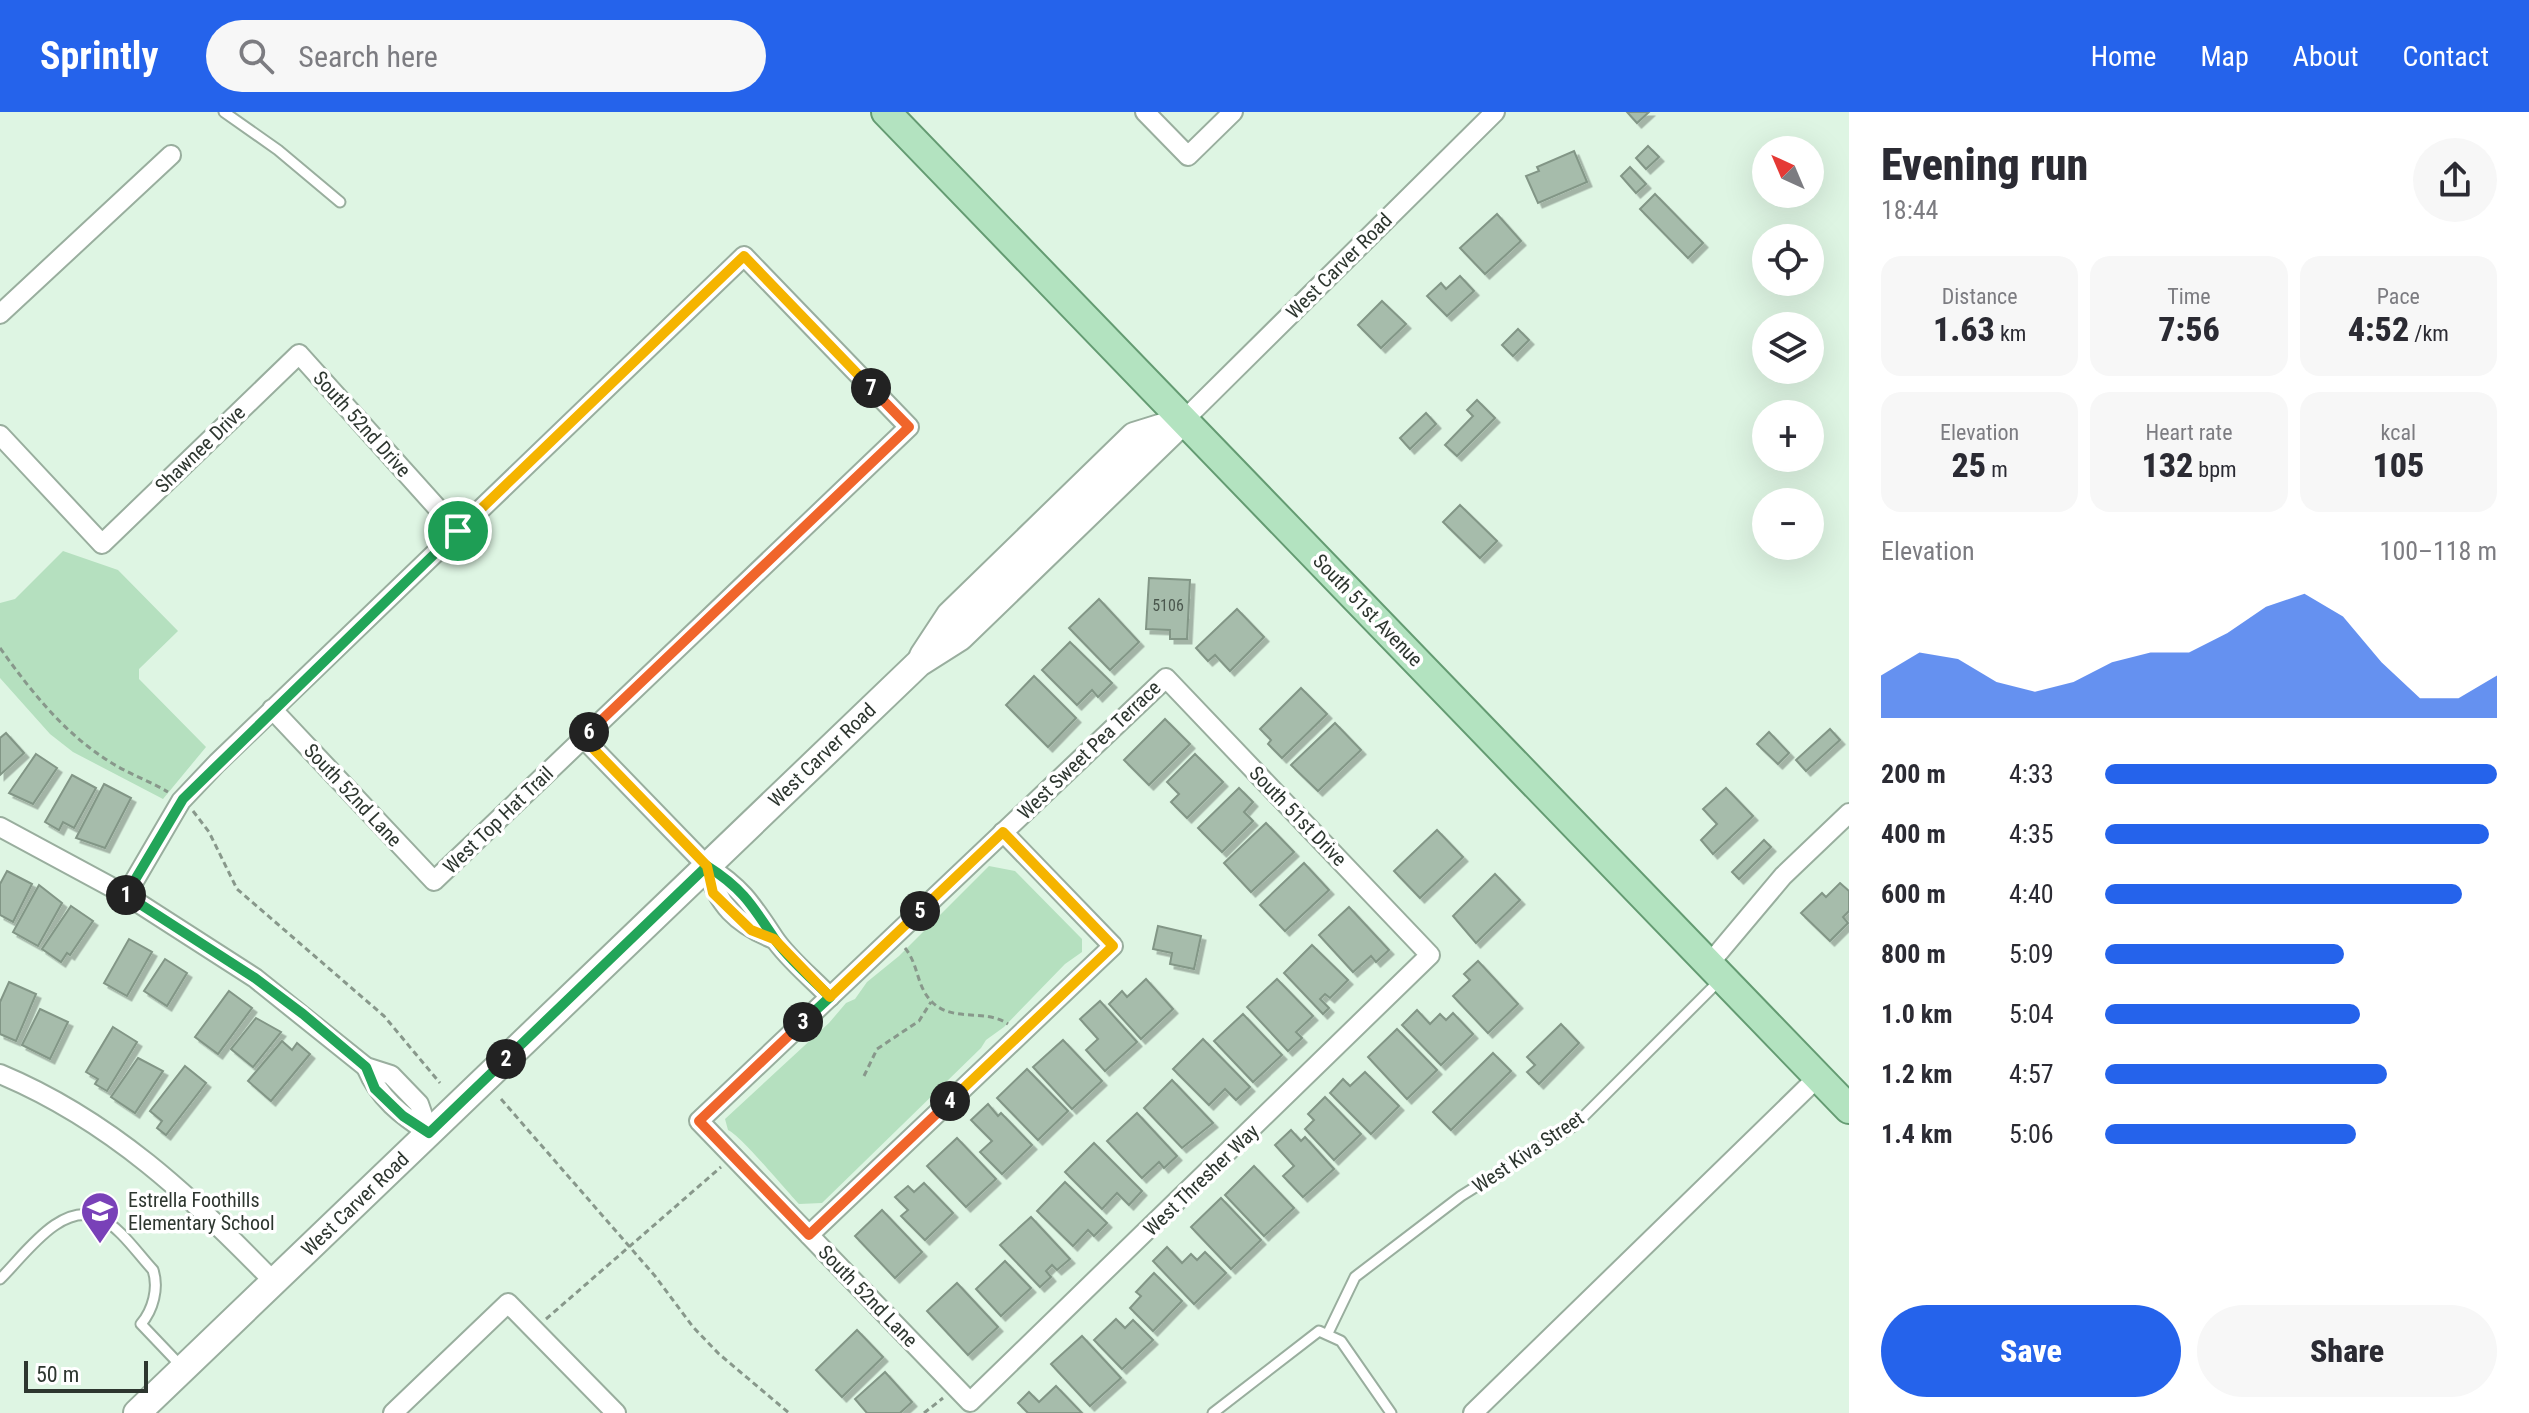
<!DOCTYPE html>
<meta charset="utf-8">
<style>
body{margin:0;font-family:"Roboto Condensed",sans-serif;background:#f7f7f7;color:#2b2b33;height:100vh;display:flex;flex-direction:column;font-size:30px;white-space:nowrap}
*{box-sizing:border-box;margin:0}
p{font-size:26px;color:#7c7c81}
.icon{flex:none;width:44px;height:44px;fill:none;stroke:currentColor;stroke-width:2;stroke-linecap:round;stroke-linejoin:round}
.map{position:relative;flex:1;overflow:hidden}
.details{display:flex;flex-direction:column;background:#fff;width:680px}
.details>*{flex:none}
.needle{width:52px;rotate:316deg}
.buttons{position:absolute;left:1752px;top:24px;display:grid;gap:16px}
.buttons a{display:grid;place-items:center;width:72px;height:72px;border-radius:50%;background:#fff;box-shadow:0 8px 32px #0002;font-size:40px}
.scale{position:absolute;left:24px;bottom:20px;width:124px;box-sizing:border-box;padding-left:8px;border:4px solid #2d362f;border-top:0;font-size:22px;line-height:28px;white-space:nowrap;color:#2d362f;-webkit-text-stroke:6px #fff;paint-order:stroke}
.pin{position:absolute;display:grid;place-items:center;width:68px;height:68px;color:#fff;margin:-34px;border:4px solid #fff;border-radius:50%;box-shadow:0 2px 8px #0007}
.km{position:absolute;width:40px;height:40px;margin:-20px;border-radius:50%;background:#222;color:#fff;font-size:22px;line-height:40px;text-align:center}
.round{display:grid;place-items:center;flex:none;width:84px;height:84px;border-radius:42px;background:#f7f7f7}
.summary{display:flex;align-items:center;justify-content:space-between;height:136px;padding:0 32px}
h1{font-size:44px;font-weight:800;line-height:60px}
.metrics{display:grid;grid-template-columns:repeat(3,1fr);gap:12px;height:136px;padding:8px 32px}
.metrics div{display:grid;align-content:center;border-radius:20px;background:#f7f7f7;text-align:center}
.metrics b{font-size:34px;font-weight:800}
.metrics small{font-size:22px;font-weight:400}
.metrics p{font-size:22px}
.chart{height:224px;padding:16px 32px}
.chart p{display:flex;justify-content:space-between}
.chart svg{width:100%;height:144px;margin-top:8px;fill:#2563eb;opacity:.7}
.primary-button{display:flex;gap:16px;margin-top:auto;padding:16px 32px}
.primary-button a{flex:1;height:92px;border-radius:48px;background:#2563eb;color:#fff;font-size:32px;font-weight:800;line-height:92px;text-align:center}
.primary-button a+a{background:#f7f7f7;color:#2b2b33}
ul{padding:0 32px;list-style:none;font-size:26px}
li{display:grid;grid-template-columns:128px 96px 1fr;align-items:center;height:60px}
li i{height:20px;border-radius:10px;background:#2563eb}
header{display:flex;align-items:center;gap:48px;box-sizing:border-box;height:112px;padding:0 40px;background:#2563eb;color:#fff}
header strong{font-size:38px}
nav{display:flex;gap:44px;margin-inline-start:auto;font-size:28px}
.search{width:560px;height:72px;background:#f7f7f7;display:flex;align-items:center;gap:20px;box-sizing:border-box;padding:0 28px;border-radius:44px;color:#7c7c81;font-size:30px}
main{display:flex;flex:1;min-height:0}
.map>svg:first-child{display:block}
.green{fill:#b5e0bf}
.building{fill:#a6bcab;stroke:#829686;stroke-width:2;filter:url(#shadow)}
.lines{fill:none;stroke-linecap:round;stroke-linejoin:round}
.lane-casing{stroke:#99ae9e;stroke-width:13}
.street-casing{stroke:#99ae9e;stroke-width:22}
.secondary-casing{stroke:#99ae9e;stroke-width:30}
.primary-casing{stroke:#649b72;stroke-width:32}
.path{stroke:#88988b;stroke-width:3;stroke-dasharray:6 4;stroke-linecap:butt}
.lane{stroke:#fff;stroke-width:9}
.street{stroke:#fff;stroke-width:18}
.secondary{stroke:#fff;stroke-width:26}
.primary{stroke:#b3e3c0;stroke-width:28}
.split-1-casing{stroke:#fff;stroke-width:16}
.split-2-casing{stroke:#fff;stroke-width:16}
.split-3-casing{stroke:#fff;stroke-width:16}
.split-4-casing{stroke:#fff;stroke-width:16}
.split-5-casing{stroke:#fff;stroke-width:16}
.split-6-casing{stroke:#fff;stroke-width:16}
.split-7-casing{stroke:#fff;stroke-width:16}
.split-8-casing{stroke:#fff;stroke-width:16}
.split-1{stroke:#22a559;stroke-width:10}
.split-2{stroke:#22a559;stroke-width:10}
.split-3{stroke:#22a559;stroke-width:10}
.split-4{stroke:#f0652b;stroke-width:10}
.split-5{stroke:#f5b400;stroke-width:10}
.split-6{stroke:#f5b400;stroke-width:10}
.split-7{stroke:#f0652b;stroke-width:10}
.split-8{stroke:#f5b400;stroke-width:10}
.labels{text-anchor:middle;stroke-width:7;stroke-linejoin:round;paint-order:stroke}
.number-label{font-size:16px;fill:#4b584e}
.street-label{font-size:20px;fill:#2d362f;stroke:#fff}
.poi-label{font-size:20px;fill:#2d362f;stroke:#fff;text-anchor:start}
</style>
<header>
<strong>Sprintly</strong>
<div class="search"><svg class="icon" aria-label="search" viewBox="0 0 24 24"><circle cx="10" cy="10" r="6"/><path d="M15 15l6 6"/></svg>Search here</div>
<nav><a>Home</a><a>Map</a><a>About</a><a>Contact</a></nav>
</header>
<main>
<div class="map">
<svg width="1849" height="1301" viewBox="0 0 1849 1301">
<defs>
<filter id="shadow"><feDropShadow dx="4.5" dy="4.5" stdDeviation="0" flood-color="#0004"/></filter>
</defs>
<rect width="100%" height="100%" fill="#def5e3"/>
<g class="green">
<polygon points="63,439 118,458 178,519 139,557 139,567 206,635 163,687 73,640 50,622 0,566 0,491 15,487"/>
<path d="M989 754 1015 759 1082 827V840L1065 852 1004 915 986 928 981 936 822 1091 799 1092C785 1077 740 1023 728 1018L725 1007 829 911 846 891 855 887 867 870 899 844Z"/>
</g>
<g class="building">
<polygon points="1627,0 1649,0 1637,11"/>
<polygon points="1648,34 1659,45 1646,57 1636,46"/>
<polygon points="1574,39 1587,70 1538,91 1526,64 1539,59 1537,55"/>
<polygon points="1630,55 1646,72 1636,81 1621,64"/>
<polygon points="1655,82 1703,131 1688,146 1640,97"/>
<polygon points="1497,102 1521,129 1485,162 1460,136"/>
<polygon points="1460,164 1474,179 1447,204 1427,184 1441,171 1446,177"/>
<polygon points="1382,189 1406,212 1381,236 1358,213"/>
<polygon points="1518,217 1529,228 1513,244 1502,233"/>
<polygon points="1477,288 1495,306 1457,344 1445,333 1473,304 1467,298"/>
<polygon points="1426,301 1436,312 1410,337 1400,326"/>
<polygon points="1460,393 1497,429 1480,446 1443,410"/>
<polygon points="1149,466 1190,468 1187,527 1170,527 1170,518 1146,517"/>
<polygon points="1099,487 1139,530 1110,558 1069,516"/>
<polygon points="1237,497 1264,525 1230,559 1215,543 1208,549 1196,536"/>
<polygon points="1070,530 1112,571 1098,585 1092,578 1077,593 1042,558"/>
<polygon points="1034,564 1076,606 1048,635 1006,593"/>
<polygon points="1301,576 1327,602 1282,646 1268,632 1271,628 1260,617"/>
<polygon points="1165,607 1190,632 1149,673 1124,648"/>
<polygon points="1335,611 1361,638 1318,679 1291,653"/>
<polygon points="1830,617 1840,628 1806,659 1796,648"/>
<polygon points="1769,620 1789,641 1778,652 1757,632"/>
<polygon points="6,621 24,641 0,663 0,626"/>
<polygon points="36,642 57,656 33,692 9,681"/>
<polygon points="1195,642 1223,670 1187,706 1171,690 1179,682 1167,670"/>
<polygon points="72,663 96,676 74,716 63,710 59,718 45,710"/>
<polygon points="104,672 131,686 105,736 76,726"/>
<polygon points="1239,676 1253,690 1244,700 1253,709 1222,740 1198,716"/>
<polygon points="1726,676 1753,704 1713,742 1701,728 1717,712 1703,697"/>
<polygon points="1266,711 1294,740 1251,780 1224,751"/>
<polygon points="1437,718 1463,745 1420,786 1394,759"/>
<polygon points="1764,728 1771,735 1739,767 1732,760"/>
<polygon points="1304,751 1329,778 1285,819 1260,793"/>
<polygon points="7,759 32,772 13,810 0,803 0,772"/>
<polygon points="1495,762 1520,788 1476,831 1453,804"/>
<polygon points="1840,771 1849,779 1849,799 1843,805 1848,811 1830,829 1801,801 1822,781 1826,785"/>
<polygon points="39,773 62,791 38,834 13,820"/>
<polygon points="71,794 93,809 70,843 67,841 61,850 42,837"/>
<polygon points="1349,795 1389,838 1376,850 1371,844 1353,860 1319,823"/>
<polygon points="1158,814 1201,824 1194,857 1170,852 1172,841 1153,837"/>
<polygon points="129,827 152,840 127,884 104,871"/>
<polygon points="1312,833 1348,868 1330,886 1325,882 1320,887 1329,896 1323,902 1284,861"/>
<polygon points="165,847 187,861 167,894 144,879"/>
<polygon points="1478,849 1518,892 1488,921 1453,884 1470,868 1464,862"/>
<polygon points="1146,867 1173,897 1141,927 1109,892 1122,879 1127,885"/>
<polygon points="1277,867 1313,904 1296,920 1302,926 1288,939 1247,895"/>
<polygon points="9,870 36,882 16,929 0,922 0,890"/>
<polygon points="229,879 252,896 218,942 195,925"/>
<polygon points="1100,889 1137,930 1105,959 1086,938 1098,927 1080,907"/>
<polygon points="40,897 68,910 50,947 22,933"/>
<polygon points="1417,898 1430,912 1440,902 1446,908 1453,901 1473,922 1441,953 1402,913"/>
<polygon points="1243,902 1282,943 1253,970 1214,929"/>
<polygon points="256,906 281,920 253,955 231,937"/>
<polygon points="1561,912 1579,931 1539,972 1527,960 1535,953 1527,945"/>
<polygon points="113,915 137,930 107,979 95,972 98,967 86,960"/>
<polygon points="1397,917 1437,958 1407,987 1368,945"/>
<polygon points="1203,927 1250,975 1236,988 1225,977 1209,993 1173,957"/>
<polygon points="1063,928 1102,969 1072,997 1033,955"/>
<polygon points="282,929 292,938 297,931 310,942 271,989 248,969"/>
<polygon points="1493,941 1511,959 1451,1018 1433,1000"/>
<polygon points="138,946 163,959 135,1001 111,985"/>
<polygon points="185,954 206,971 166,1023 157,1016 162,1009 150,999"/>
<polygon points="1027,957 1068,999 1038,1028 997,986"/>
<polygon points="1365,960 1399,994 1371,1022 1330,981 1343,967 1350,974"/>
<polygon points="1172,968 1213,1011 1182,1036 1144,996"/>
<polygon points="1325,985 1361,1022 1334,1048 1305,1017 1314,1008 1308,1002"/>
<polygon points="988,992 998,1004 1001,1001 1032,1033 1002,1062 980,1040 992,1029 971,1008"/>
<polygon points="1137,1001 1177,1044 1164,1056 1159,1050 1142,1066 1107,1029"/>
<polygon points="1291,1018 1301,1029 1305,1025 1334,1057 1303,1085 1283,1064 1294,1054 1275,1033"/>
<polygon points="957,1026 996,1067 966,1095 927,1054"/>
<polygon points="1094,1031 1142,1079 1129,1093 1117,1081 1102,1097 1065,1060"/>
<polygon points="1254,1054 1294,1096 1264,1124 1225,1083"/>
<polygon points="1065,1070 1107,1111 1094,1124 1088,1118 1073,1134 1037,1099"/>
<polygon points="924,1071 953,1101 925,1128 901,1104 908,1098 895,1085 908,1074 914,1080"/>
<polygon points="1221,1086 1261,1128 1231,1157 1191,1115"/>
<polygon points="882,1098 922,1140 895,1166 855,1124"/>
<polygon points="1031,1105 1070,1147 1057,1158 1052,1153 1046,1159 1051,1165 1040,1175 1000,1133"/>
<polygon points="1167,1135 1182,1151 1191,1142 1197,1148 1205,1140 1226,1161 1194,1192 1153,1149"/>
<polygon points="1005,1149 1031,1176 1001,1204 976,1177"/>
<polygon points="1154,1161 1182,1189 1153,1219 1130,1196 1141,1184 1136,1180"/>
<polygon points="957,1171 998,1215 968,1243 927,1199"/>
<polygon points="1116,1207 1125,1216 1133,1208 1153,1228 1122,1257 1094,1228"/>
<polygon points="857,1218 883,1245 842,1285 816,1258"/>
<polygon points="1082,1224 1121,1266 1090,1294 1051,1252"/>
<polygon points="885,1260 912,1290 900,1301 867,1301 855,1287"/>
<polygon points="1056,1274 1082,1301 1028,1301 1018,1291 1029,1280 1039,1290"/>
</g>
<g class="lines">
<g class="lane-casing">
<g id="lane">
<polyline points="224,0 278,38 340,90"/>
<path d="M0 1167C24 1144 61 1088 100 1106 120 1115 138 1142 153 1158 159 1176 153 1198 141 1212L181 1254"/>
<polyline points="1328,1221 1355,1165 1461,1084 1575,1013 1720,868"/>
<polyline points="1213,1301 1319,1219 1341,1229 1391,1301"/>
</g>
</g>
<g class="street-casing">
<g id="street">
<polyline points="1145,0 1188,44 1233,0"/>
<polyline points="0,202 171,43"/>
<polyline points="1184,308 1495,0"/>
<polyline points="0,323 102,432 299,242 458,419"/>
<polygon points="1166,566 1430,843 970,1290 699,1009"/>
<path d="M583 626 707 754C742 776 752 793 774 826 788 847 812 866 830 885"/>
<polyline points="0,715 126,783 255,866 366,955 391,963 419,992 429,1021"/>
<path d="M707 754C716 792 738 813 774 827"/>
<polyline points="126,783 181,689 217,651 744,144 909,315 434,769 272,597"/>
<polyline points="1709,852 1783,764 1849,701"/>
<path d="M366 955C379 986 401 1003 429 1021"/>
<path d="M0 962C110 1008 192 1085 274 1170"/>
<polyline points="809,1123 1113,834 1003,720"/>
<polyline points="393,1301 508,1191 616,1301"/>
<polyline points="1473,1301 1818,965"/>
</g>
</g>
<g class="secondary-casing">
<g id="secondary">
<polyline points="923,544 950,503 1134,324 1179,310"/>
<polyline points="137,1301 919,551 960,525 1184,308"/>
</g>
</g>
<g class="primary-casing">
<polyline id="primary" points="886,0 1849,997"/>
</g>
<g class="path">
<path d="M0 536C31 579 62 619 107 648 126 661 148 668 168 680"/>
<polyline points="193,699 209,720 237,777 384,904 440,971"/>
<path d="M905 836C919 853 916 874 932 890 953 911 985 896 1008 912"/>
<polyline points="864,964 877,937 919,909 931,890"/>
<polyline points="501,987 655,1164 693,1215 719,1242 789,1301"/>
<polyline points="546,1207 721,1055"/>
<polyline points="924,1301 943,1286"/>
</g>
<use href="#lane" class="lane"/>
<use href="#street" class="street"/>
<use href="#secondary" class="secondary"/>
<use href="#primary" class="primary"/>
</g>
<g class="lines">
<g class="split-1-casing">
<polyline id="split-1" points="126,783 183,687 458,419"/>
</g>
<g class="split-2-casing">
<polyline id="split-2" points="126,783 255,866 303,902 366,955 375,977 403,1004 429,1021 506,947"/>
</g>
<g class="split-3-casing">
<path id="split-3" d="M506 947 707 754C742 776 752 793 774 826 788 847 812 866 830 885L803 910"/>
</g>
<g class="split-4-casing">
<polyline id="split-4" points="803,910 699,1009 809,1123 950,989"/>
</g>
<g class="split-5-casing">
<polyline id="split-5" points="920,799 1003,720 1113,834 950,989"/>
</g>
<g class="split-6-casing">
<polyline id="split-6" points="589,620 583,626 707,754 713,781 751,818 774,827 830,885 920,799"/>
</g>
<g class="split-7-casing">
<polyline id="split-7" points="589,620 909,315 871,276"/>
</g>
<g class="split-8-casing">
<polyline id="split-8" points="458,419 744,144 871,276"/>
</g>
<use href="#split-1" class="split-1"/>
<use href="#split-2" class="split-2"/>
<use href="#split-3" class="split-3"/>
<use href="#split-4" class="split-4"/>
<use href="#split-5" class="split-5"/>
<use href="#split-6" class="split-6"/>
<use href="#split-7" class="split-7"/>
<use href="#split-8" class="split-8"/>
</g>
<defs>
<g id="school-pin" transform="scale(2)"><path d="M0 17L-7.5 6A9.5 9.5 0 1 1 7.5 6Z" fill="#7941b8" stroke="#fff"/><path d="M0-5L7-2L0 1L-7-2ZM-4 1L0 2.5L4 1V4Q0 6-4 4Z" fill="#fff"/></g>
</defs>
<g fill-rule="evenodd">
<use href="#school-pin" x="100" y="1099"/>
</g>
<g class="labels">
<g class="number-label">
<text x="1168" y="499">5106</text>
</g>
<g class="street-label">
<text transform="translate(1339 154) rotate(-45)" y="7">West Carver Road</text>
<text transform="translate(362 312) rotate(48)" y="7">South 52nd Drive</text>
<text transform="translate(200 337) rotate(-44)" y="7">Shawnee Drive</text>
<text transform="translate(1368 498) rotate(46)" y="7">South 51st Avenue</text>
<text transform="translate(1089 638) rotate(-44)" y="7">West Sweet Pea Terrace</text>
<text transform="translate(822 643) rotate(-44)" y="7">West Carver Road</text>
<text transform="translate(353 683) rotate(47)" y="7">South 52nd Lane</text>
<text transform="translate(1298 704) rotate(46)" y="7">South 51st Drive</text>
<text transform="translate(498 708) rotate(-44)" y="7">West Top Hat Trail</text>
<text transform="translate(1528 1040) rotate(-34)" y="7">West Kiva Street</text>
<text transform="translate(1201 1068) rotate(-44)" y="7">West Thresher Way</text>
<text transform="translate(355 1092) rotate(-44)" y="7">West Carver Road</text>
<text transform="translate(868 1184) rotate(46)" y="7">South 52nd Lane</text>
</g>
<g class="poi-label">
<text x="128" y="1095">Estrella Foothills<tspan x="128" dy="23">Elementary School</tspan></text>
</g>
</g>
</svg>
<div class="buttons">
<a><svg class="needle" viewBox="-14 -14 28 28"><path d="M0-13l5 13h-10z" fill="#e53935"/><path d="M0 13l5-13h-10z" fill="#7c7c81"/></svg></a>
<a><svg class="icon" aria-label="locate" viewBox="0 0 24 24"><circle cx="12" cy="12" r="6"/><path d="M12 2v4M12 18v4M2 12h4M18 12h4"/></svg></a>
<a><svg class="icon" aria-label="layers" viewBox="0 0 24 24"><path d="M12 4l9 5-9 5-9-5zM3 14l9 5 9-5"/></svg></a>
<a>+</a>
<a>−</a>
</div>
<div class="scale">50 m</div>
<div class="pin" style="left:458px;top:419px;background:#1e9e55"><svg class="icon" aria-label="arrive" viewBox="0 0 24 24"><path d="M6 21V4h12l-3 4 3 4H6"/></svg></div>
<b class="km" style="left:126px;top:783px">1</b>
<b class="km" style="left:506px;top:947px">2</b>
<b class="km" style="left:803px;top:910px">3</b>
<b class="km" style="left:950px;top:989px">4</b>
<b class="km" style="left:920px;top:799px">5</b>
<b class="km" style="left:589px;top:620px">6</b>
<b class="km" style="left:871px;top:276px">7</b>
</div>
<section class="details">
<div class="summary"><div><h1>Evening run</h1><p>18:44</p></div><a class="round"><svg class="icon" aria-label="share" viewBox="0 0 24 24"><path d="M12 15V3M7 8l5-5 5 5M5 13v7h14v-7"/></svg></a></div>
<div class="metrics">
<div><p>Distance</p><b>1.63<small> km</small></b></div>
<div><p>Time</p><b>7:56</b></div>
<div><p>Pace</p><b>4:52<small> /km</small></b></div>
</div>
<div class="metrics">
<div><p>Elevation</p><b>25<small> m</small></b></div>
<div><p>Heart rate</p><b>132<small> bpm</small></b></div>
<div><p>kcal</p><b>105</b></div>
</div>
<div class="chart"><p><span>Elevation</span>100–118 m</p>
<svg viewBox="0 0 160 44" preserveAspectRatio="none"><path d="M0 44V31L10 24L20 26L30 33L40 36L50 33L60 27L70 24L80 24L90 18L100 10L110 6L120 13L130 27L140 38L150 38L160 31V44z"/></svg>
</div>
<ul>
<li><b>200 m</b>4:33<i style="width:100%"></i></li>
<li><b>400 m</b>4:35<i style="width:98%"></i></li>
<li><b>600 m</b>4:40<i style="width:91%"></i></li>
<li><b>800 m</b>5:09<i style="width:61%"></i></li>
<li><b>1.0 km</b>5:04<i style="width:65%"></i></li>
<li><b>1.2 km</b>4:57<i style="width:72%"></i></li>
<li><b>1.4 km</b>5:06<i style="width:64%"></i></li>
</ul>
<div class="primary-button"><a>Save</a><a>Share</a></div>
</section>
</main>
